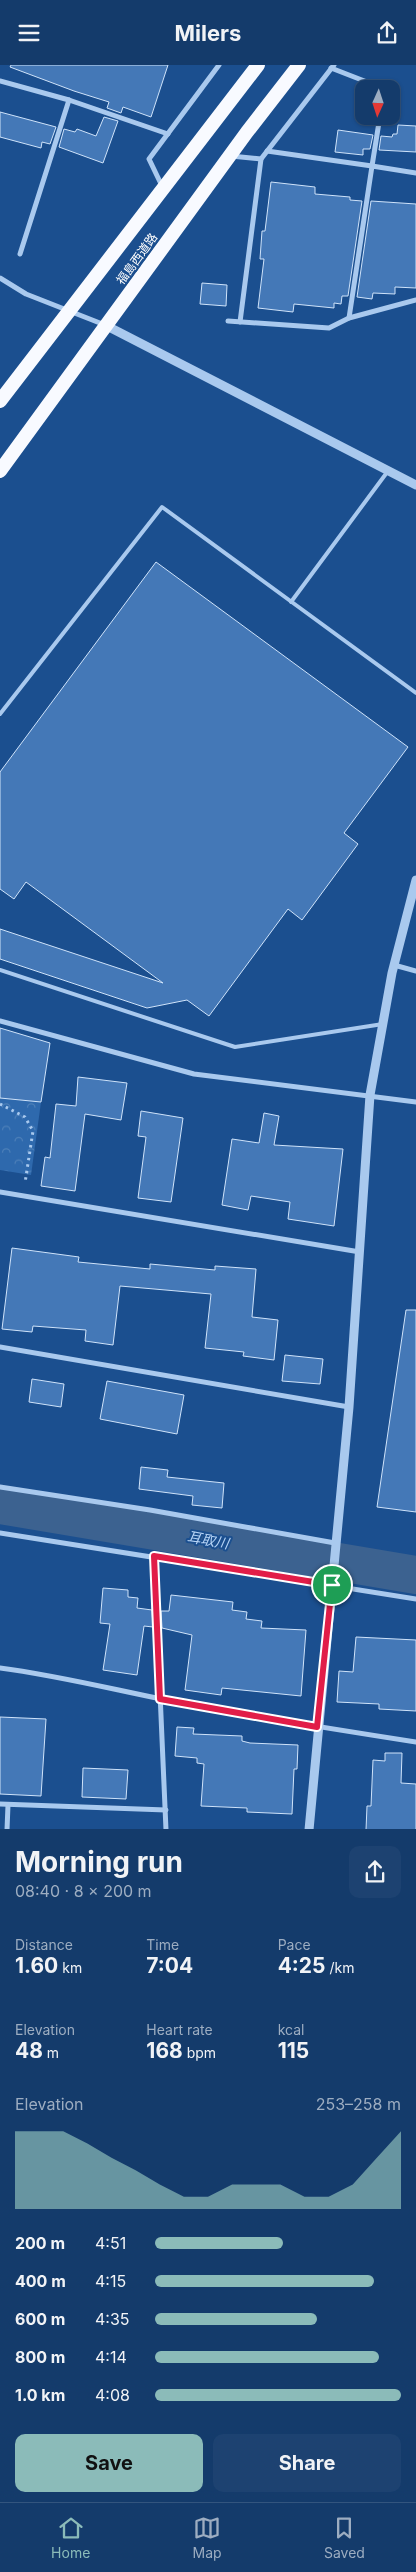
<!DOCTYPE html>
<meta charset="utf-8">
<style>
body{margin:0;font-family:Inter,"Noto Sans JP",sans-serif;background:#1d4271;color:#f1f3f6;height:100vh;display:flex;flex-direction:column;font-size:19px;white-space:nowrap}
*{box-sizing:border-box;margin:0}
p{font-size:16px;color:#9dadc1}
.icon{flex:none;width:28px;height:28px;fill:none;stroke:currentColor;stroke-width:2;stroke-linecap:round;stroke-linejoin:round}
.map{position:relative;height:1764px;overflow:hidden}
.details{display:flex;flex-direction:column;background:#143b6b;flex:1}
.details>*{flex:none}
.needle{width:32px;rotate:183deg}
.fabs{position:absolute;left:355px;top:15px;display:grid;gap:10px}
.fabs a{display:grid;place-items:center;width:45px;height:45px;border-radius:10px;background:#143b6b;box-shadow:0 1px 4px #0004,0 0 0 1px #33557e;font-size:25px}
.pin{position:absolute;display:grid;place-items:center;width:42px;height:42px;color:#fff;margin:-21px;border:2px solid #fff;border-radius:50%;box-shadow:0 1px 5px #0007}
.round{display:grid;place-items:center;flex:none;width:52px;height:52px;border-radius:10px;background:#1d4271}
.headline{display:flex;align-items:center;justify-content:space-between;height:85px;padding:0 15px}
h1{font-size:28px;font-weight:700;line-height:38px}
.stats{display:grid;grid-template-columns:repeat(3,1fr);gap:8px;height:85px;padding:5px 15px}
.stats div{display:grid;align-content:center}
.stats b{font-size:21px;font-weight:700}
.stats small{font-size:14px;font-weight:400}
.stats p{font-size:14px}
.chart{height:140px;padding:10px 15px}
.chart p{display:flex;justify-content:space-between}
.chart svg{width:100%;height:90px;margin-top:5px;fill:#8bbbb9;opacity:.7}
.primary-button{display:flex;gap:10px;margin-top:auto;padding:10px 15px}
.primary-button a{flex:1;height:58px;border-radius:10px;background:#8bbbb9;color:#111;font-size:20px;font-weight:700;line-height:58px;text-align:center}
.primary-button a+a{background:#1d4271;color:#f1f3f6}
ul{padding:0 15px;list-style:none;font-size:16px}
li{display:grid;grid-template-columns:80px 60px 1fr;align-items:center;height:38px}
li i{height:12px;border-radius:6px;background:#8bbbb9}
header{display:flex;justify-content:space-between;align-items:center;height:65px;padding:0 15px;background:#143b6b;font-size:22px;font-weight:700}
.dock{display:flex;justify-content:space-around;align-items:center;height:70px;border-top:1px solid #33557e;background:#143b6b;font-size:14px;color:#9dadc1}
.dock a{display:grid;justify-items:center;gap:2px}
.dock .active{color:#8bbbb9}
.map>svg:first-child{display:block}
.park{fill:url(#park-crowns)}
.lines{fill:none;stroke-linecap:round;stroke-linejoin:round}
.river{stroke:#3c6290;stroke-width:38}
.building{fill:#4478b7;stroke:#cfe3fa}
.path{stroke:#a9c9ee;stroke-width:3;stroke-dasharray:2.5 4;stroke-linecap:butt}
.service{stroke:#a9c9ee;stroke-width:4}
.minor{stroke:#a9c9ee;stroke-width:5}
.tertiary{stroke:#a9c9ee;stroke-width:9}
.trunk{stroke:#f8faff;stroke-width:14}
.route-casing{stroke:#fff;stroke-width:10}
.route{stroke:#e11d48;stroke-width:6}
.labels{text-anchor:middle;stroke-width:4;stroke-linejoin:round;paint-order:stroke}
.street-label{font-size:12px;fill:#fff;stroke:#1b4f8f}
.water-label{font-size:14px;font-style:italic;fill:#b5d3f5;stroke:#1b4f8f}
</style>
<header><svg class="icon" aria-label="menu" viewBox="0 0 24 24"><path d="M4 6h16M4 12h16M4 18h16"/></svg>Milers<svg class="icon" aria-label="share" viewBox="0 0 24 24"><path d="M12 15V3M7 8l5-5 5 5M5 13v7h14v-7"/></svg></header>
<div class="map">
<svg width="416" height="1765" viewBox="0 0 416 1765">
<defs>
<pattern id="park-crowns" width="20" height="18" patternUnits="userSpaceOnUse" patternTransform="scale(1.25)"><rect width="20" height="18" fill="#2e69ad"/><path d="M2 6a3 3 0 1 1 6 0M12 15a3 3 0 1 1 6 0" fill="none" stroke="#4d80b9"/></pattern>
</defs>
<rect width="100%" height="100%" fill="#1b4f8f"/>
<polygon class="park" points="0,1033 41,1037 31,1110 0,1105"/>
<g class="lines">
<polyline class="river" points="0,1440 416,1510"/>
</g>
<g class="building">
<polygon points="11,0 168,0 151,52 123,42 121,48 107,43 109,37 74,26 10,2"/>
<polygon points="0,47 56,62 50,79 42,77 41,83 0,72"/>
<polygon points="104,52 118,56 103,98 59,82 64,64 75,67 77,64 96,71"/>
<polygon points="398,60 416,61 416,87 379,85 381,71 392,72 393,69 397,69"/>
<polygon points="338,65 373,70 370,84 363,84 363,90 335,87"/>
<polygon points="271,117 315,122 315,129 350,132 350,135 362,136 348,231 342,231 341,239 334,238 334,243 294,239 293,247 258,243 264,194 260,194 262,166 265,166"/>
<polygon points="371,136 416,139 416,223 395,222 395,229 373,228 372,234 357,232"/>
<polygon points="202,218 227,220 226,241 200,239"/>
<polygon points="156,497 408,682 344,768 358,779 302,855 288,844 209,951 187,935 147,943 0,894 0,864 163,918 26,817 14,834 0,824 0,707"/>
<polygon points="0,963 50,978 41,1037 0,1033"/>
<polygon points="78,1012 127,1018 121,1055 85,1049 75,1126 41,1121 45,1092 50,1093 56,1039 76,1041"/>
<polygon points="141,1046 183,1053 171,1137 138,1133 146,1072 138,1071"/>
<polygon points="264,1048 279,1051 274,1080 343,1084 334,1161 288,1154 290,1137 251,1131 248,1145 222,1140 232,1074 259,1078"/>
<polygon points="12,1183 79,1192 78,1197 150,1204 150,1199 215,1205 215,1201 256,1204 252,1252 278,1255 274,1295 243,1291 244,1287 205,1283 211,1229 120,1221 113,1280 85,1276 86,1265 33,1261 32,1267 2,1264"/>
<polygon points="406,1245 416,1245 416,1447 377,1442"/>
<polygon points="285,1290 323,1294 320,1319 282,1316"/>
<polygon points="32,1314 64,1319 61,1342 29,1337"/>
<polygon points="107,1316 184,1330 177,1369 100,1354"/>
<polygon points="141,1402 168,1405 167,1412 224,1418 222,1443 192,1440 193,1431 139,1424"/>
<polygon points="103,1523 128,1525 128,1532 138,1533 137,1543 152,1545 153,1562 144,1561 137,1610 103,1605 110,1559 100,1558"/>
<polygon points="171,1530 233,1537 232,1545 247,1547 246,1554 262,1556 261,1563 306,1565 301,1631 222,1623 221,1630 185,1625 192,1570 162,1563 161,1546 169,1546"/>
<polygon points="356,1572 416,1575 416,1646 379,1644 379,1639 337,1637 339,1606 353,1607"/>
<polygon points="0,1652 46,1654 41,1731 0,1729"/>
<polygon points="177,1662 194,1663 193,1669 242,1671 242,1676 250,1678 298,1680 297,1704 294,1704 292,1749 247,1747 247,1743 201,1741 204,1699 197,1698 197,1693 175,1691"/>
<polygon points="385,1688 402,1688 401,1718 416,1719 416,1765 366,1765 367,1741 371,1741 373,1695 385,1696"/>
<polygon points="83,1703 128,1705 126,1734 82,1732"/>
</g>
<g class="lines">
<polyline class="path" points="0,1039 25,1052 33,1066 25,1118"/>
<g class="service">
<polyline points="291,537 388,406"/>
<polyline points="0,649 162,442 416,628"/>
<polyline points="0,905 235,982 383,959"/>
</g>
<g class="minor">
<polyline points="331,3 385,24"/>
<polyline points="0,16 69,35 168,69"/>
<polyline points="267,86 372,101 380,51"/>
<polyline points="231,91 261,94 334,0"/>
<polyline points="162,121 149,94 219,0"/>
<polyline points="20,189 69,35"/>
<polyline points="0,213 26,229 105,260"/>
<polyline points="349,253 372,101 416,108"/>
<polyline points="228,256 329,263 349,253 416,235"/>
<polyline points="240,257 261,94"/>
<polyline points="394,900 416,906"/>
<polyline points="0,956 194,1009 416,1037"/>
<polyline points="0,1127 360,1187"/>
<polyline points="0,1282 349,1342"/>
<polyline points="0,1422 150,1445 335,1478"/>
<polyline points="0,1468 416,1534"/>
<polyline points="154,1491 166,1765"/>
<path d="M0 1603C54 1610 107 1623 161 1634 245 1650 331 1664 416 1677"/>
<polyline points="0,1739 166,1745"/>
<polyline points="7,1765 8,1740"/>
</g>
<g class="tertiary">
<polyline points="107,261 416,420"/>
<polyline points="309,1765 349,1342 370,1030 392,908 416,815"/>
</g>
<g class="trunk">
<polyline points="0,336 258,0"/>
<polyline points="0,406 247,67 299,0"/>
</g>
</g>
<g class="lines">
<g class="route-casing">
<polygon id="route" points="154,1491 332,1520 317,1662 160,1634"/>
</g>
<use href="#route" class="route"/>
</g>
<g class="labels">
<g class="street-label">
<text transform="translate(137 194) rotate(-54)" y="4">福島西道路</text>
</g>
<g class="water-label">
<text transform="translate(208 1475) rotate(10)" y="5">耳取川</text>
</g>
</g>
</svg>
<div class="fabs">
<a><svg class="needle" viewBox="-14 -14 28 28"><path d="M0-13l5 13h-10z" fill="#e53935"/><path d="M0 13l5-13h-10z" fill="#9dadc1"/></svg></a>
</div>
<div class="pin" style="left:332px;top:1520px;background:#1e9e55"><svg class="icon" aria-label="arrive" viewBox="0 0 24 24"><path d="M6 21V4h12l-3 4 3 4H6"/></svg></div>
</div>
<section class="details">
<div class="headline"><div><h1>Morning run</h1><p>08:40 · 8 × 200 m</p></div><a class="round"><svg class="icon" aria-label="share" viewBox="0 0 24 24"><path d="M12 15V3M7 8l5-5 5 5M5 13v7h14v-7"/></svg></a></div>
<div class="stats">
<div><p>Distance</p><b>1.60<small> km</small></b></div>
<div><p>Time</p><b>7:04</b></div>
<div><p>Pace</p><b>4:25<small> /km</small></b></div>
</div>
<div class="stats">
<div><p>Elevation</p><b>48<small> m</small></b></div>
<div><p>Heart rate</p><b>168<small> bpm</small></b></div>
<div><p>kcal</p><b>115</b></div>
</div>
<div class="chart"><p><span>Elevation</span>253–258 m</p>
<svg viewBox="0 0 160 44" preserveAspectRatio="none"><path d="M0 44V6L10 6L20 6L30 12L40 19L50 25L60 32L70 38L80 38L90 32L100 32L110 32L120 38L130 38L140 32L150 19L160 6V44z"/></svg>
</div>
<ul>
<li><b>200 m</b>4:51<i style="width:52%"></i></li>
<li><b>400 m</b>4:15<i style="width:89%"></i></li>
<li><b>600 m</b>4:35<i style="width:66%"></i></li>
<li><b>800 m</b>4:14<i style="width:91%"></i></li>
<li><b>1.0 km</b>4:08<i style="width:100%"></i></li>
</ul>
<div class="primary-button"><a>Save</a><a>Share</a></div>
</section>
<nav class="dock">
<a class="active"><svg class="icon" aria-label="home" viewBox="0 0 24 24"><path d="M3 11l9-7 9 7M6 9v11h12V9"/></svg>Home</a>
<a><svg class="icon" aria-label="map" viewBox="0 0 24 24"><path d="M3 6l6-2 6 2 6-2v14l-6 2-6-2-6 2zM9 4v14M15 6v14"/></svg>Map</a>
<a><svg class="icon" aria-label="saved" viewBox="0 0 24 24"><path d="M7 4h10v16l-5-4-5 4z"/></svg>Saved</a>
</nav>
